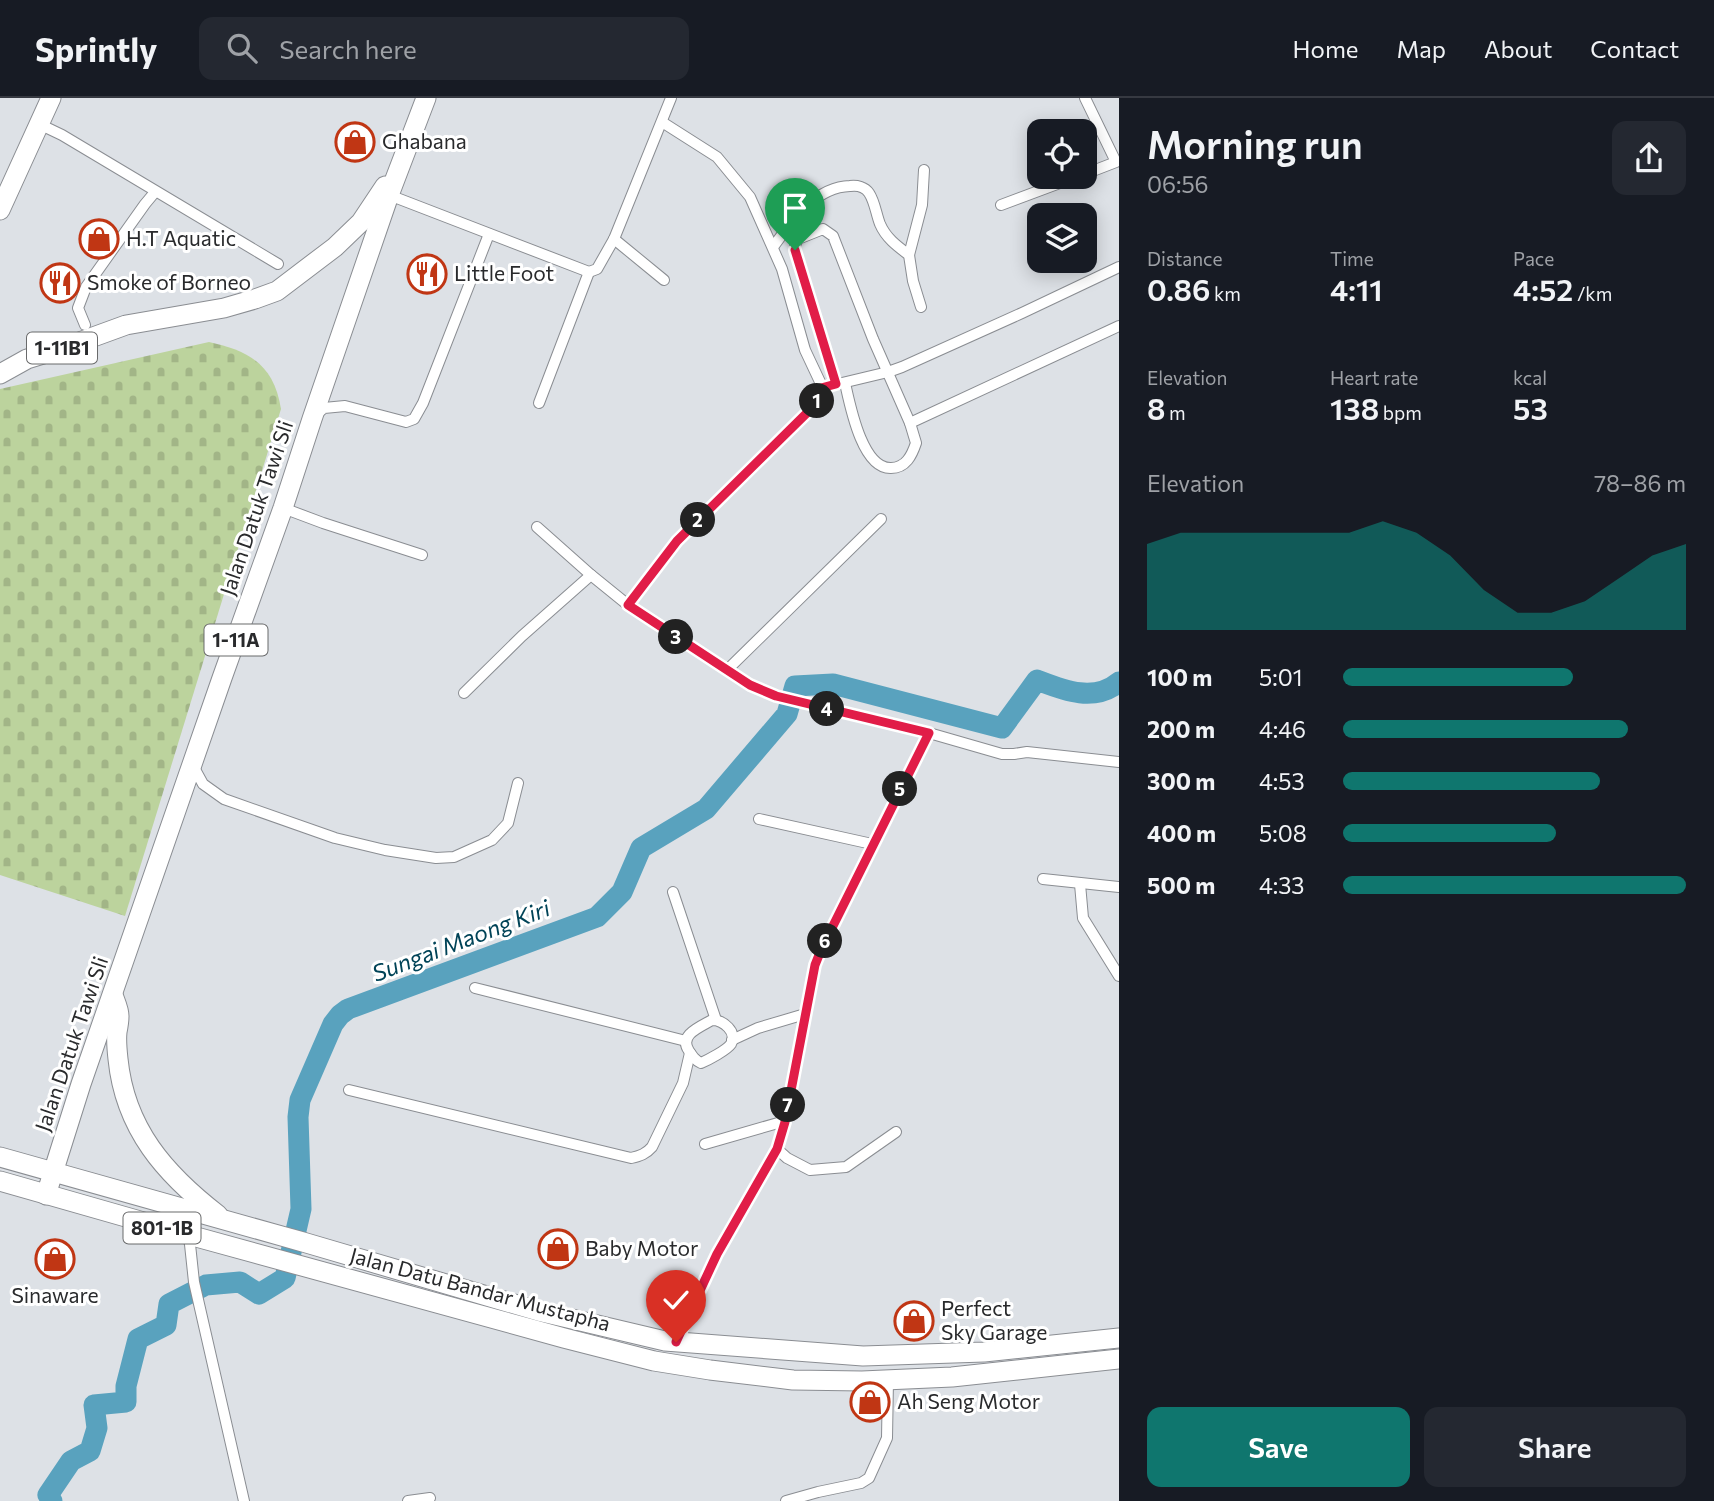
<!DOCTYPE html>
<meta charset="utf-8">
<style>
body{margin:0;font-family:Commissioner,sans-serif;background:#242831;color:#f1f3f6;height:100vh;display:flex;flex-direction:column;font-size:26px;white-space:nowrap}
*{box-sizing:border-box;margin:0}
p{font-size:23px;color:#9ea1a6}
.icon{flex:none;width:38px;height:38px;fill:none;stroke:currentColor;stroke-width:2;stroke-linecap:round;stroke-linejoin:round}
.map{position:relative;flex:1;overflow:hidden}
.panel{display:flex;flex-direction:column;background:#171b24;width:595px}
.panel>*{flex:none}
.buttons{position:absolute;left:1027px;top:21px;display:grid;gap:14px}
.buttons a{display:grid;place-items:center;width:70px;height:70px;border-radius:14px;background:#171b24;box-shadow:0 4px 18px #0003;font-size:35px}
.pin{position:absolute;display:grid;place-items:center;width:60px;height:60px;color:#fff;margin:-72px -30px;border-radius:50% 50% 50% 0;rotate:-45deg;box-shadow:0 0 7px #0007}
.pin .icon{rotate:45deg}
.km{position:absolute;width:35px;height:35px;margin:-18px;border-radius:50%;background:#222;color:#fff;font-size:19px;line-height:35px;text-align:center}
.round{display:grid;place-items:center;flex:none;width:74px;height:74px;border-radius:14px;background:#242831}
.overview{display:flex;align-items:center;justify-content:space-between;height:119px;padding:0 28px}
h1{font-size:38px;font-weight:600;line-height:52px}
.figures{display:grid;grid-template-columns:repeat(3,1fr);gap:10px;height:119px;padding:7px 28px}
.figures div{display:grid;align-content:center}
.figures b{font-size:30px;font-weight:600}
.figures small{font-size:19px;font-weight:400}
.figures p{font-size:19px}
.chart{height:196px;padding:14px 28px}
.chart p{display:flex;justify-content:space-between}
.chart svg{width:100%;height:126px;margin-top:7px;fill:#0f766e;opacity:.7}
.button{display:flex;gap:14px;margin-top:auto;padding:14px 28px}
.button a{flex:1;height:80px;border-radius:14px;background:#0f766e;color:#fff;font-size:28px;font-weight:600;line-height:80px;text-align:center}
.button a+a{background:#242831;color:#f1f3f6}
ul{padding:0 28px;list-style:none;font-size:23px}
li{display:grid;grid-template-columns:112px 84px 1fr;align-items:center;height:52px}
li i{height:18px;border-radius:9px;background:#0f766e}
header{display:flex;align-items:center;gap:42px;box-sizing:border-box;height:98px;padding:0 35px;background:#171b24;border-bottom:2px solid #363941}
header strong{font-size:33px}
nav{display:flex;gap:38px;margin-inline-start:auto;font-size:24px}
.search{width:490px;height:63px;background:#242831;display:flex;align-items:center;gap:18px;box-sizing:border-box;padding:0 24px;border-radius:14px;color:#9ea1a6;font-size:26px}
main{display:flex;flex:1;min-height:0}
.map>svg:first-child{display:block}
.cemetery{fill:url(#cemetery-stones)}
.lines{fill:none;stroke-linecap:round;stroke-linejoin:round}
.river{stroke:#59a2be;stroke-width:21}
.street-casing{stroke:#8a8d92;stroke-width:12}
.highway-casing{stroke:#8a8d92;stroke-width:21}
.street{stroke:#fff;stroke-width:10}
.highway{stroke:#fff;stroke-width:19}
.route-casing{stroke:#fff;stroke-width:14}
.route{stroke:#e11d48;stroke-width:9}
.labels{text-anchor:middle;stroke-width:6;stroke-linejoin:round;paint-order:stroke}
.shield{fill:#fff;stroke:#696a6b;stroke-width:2}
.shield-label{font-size:19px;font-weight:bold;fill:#292a2c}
.poi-label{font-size:21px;fill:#292a2c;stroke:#fff;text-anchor:start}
.street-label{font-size:21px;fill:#292a2c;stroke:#fff}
.water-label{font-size:23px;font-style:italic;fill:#004357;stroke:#fff}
</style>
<header>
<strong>Sprintly</strong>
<div class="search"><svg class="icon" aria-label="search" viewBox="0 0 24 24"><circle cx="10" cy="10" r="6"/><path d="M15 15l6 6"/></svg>Search here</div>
<nav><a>Home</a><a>Map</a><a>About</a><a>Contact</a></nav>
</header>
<main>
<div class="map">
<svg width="1119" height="1403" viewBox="0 0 1119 1403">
<defs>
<pattern id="cemetery-stones" width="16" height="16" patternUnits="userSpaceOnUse" patternTransform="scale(1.75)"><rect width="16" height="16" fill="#bcd39d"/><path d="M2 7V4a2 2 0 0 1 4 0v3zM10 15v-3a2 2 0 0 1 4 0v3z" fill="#a2b587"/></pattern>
</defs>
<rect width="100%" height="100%" fill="#dde1e6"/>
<path class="cemetery" d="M209 244C250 253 274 267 281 311L125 818 0 777V291Z"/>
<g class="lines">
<path class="river" d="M52 1403 48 1397 71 1363 90 1353 97 1330 94 1307 126 1304V1288L138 1241 166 1227 169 1206 206 1187 240 1184 259 1196 285 1180 301 1111 298 1019 300 1002 333 926 340 917 348 911 597 819 622 794 641 750 706 711 787 616 795 588 833 586 1002 630 1037 582C1063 592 1094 605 1119 584"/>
<g class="street-casing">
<g id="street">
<polyline points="1085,0 1116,64 1085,76"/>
<polyline points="662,24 717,59 750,99 782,171 805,252 821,286 821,296 816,306 677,443 628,507 750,587 776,598 929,635 1002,656 1014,656 1027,654 1119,664"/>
<polyline points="39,26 62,37 278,166"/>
<polyline points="389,97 589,174"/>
<polyline points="1001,107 1076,79"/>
<polyline points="614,141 664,182"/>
<path d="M773 149C792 123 815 89 850 88 857 87 865 89 869 95 875 104 876 116 880 126 886 140 897 148 909 157L913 183 921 209"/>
<polyline points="909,157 922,107 924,72"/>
<polyline points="589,174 597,171 614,141 671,0"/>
<polyline points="85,227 78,210 86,189 145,106 155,94"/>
<path d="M836 286 795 152V147L798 141 823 131 833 138 873 241 910 325 916 345C912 357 906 370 891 370 862 371 850 307 845 285"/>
<polyline points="821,290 888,274 902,269 1022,215 1119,169"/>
<polyline points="539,305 589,174"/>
<polyline points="314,318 324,310 345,308 406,324 414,321 423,305 489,136"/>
<polyline points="910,325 1119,228"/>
<polyline points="283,410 323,425 422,457"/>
<polyline points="537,429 591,477"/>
<polyline points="727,572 881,421"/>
<polyline points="464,595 522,538 591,477 628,507"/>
<polyline points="192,666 203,686 224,701 335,740 385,752 436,760 454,759 492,742 508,725 518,685"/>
<polyline points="759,721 872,746"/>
<polyline points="1043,781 1119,789"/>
<polyline points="1080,786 1083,820 1119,878"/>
<polyline points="673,794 716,922"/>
<polyline points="475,890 686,943"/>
<path d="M712 922C723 922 738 934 731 946 727 952 708 962 701 965 695 962 693 959 689 953 678 937 700 929 712 922Z"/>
<polyline points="732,942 758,930 805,916"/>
<path d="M349 992 631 1060C640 1058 646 1056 652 1049L683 985 690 955"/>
<polyline points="705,1046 785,1023"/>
<polyline points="777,1051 787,1060 810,1072 846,1069 896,1034"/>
<polyline points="189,1137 194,1184 244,1403"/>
<polyline points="675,1244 717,1156 777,1051 785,1023 815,867 821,852 929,635"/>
<polyline points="408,1403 430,1400"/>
<polyline points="786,1403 818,1394 861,1385 869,1380 887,1340 888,1282"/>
</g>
</g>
<g class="highway-casing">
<g id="highway">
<polyline points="0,112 51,0"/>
<polyline points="0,276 27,261 63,250 126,227 224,210 255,201 277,193 335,149 361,124 385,88"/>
<path d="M113 897C115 903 119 911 119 918 119 923 118 929 117 934 116 943 117 952 118 961 125 1031 165 1076 218 1117"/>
<polyline points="0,1059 303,1144 538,1213 665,1243 863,1258 984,1254 1119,1240"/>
<polyline points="0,1083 189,1137 564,1240 654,1263 710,1272 793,1282 862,1283 952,1279 1119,1261"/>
<polyline points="46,1097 81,986 222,580 283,410 312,321 389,97 426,0"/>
</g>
</g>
<use href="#street" class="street"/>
<use href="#highway" class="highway"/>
</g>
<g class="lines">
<g class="route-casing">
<polyline id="route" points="676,1244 717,1156 777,1051 785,1024 815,867 821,852 929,635 776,598 750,587 628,507 677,443 816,306 821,296 821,290 836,286 795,152"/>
</g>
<use href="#route" class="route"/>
</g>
<defs>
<g id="shop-ring" transform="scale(2.0125)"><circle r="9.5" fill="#fff" stroke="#c03614" stroke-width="1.5"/><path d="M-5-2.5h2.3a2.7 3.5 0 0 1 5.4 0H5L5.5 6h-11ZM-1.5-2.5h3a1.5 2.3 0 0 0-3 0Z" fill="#c03614"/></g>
<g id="restaurant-ring" transform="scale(2.0125)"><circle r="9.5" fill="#fff" stroke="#c03614" stroke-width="1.5"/><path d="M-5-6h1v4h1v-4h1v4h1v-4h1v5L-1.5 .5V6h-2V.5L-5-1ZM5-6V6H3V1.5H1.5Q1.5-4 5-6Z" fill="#c03614"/></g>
</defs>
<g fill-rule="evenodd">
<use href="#shop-ring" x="355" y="44"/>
<use href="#shop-ring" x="99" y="141"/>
<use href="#restaurant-ring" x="427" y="176"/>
<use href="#restaurant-ring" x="60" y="185"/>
<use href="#shop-ring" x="558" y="1151"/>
<use href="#shop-ring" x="55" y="1161"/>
<use href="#shop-ring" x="914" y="1223"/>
<use href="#shop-ring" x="870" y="1304"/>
</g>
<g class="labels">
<g class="shield">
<rect x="27" y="234.5" width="70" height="31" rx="5"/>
<rect x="204.5" y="526.5" width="63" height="31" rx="5"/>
<rect x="123.5" y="1114.5" width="77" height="31" rx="5"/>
</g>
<g class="shield-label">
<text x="62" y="257">1-11B1</text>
<text x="236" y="549">1-11A</text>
<text x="162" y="1137">801-1B</text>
</g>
<g class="poi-label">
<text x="382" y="51">Ghabana</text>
<text x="126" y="148">H.T Aquatic</text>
<text x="454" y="183">Little Foot</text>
<text x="87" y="192">Smoke of Borneo</text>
<text x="585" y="1158">Baby Motor</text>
<text x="55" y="1205" text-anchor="middle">Sinaware</text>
<text x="941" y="1218">Perfect<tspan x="941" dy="24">Sky Garage</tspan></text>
<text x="897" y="1311">Ah Seng Motor</text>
</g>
<g class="street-label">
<text transform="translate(257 410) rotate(-71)" y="7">Jalan Datuk Tawi Sli</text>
<text transform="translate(72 946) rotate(-71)" y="7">Jalan Datuk Tawi Sli</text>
<text transform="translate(480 1192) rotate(15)" y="7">Jalan Datu Bandar Mustapha</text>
</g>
<g class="water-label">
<text transform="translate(461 843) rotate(-21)" y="8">Sungai Maong Kiri</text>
</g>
</g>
</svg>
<div class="buttons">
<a><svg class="icon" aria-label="locate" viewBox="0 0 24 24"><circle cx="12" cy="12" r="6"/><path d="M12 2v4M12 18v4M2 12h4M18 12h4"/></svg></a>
<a><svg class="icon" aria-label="layers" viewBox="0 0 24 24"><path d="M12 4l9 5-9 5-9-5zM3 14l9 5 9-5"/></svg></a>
</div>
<div class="pin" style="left:795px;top:152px;background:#1e9e55"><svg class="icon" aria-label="arrive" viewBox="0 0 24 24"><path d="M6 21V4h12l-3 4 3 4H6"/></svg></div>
<div class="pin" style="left:676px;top:1244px;background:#d93025"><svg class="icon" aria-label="check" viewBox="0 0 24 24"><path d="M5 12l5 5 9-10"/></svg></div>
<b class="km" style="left:817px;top:303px">1</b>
<b class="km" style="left:698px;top:422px">2</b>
<b class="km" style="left:676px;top:539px">3</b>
<b class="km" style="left:827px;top:611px">4</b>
<b class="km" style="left:900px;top:691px">5</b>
<b class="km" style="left:825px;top:843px">6</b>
<b class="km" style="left:788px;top:1007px">7</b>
</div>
<section class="panel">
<div class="overview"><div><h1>Morning run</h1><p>06:56</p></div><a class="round"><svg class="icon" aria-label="share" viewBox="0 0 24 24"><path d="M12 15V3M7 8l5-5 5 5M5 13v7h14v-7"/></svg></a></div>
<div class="figures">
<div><p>Distance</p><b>0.86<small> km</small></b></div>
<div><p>Time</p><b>4:11</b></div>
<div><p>Pace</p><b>4:52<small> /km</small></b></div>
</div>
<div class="figures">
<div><p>Elevation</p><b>8<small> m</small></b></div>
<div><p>Heart rate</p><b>138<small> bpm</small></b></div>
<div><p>kcal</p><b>53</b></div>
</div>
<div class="chart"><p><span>Elevation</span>78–86 m</p>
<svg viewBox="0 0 160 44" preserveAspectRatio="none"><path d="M0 44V14L10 10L20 10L30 10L40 10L50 10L60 10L70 6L80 10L90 18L100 30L110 38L120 38L130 34L140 26L150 18L160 14V44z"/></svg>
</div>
<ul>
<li><b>100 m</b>5:01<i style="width:67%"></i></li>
<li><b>200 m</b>4:46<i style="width:83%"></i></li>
<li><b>300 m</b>4:53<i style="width:75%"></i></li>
<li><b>400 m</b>5:08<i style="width:62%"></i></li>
<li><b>500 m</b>4:33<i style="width:100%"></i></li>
</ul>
<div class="button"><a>Save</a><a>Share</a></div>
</section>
</main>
